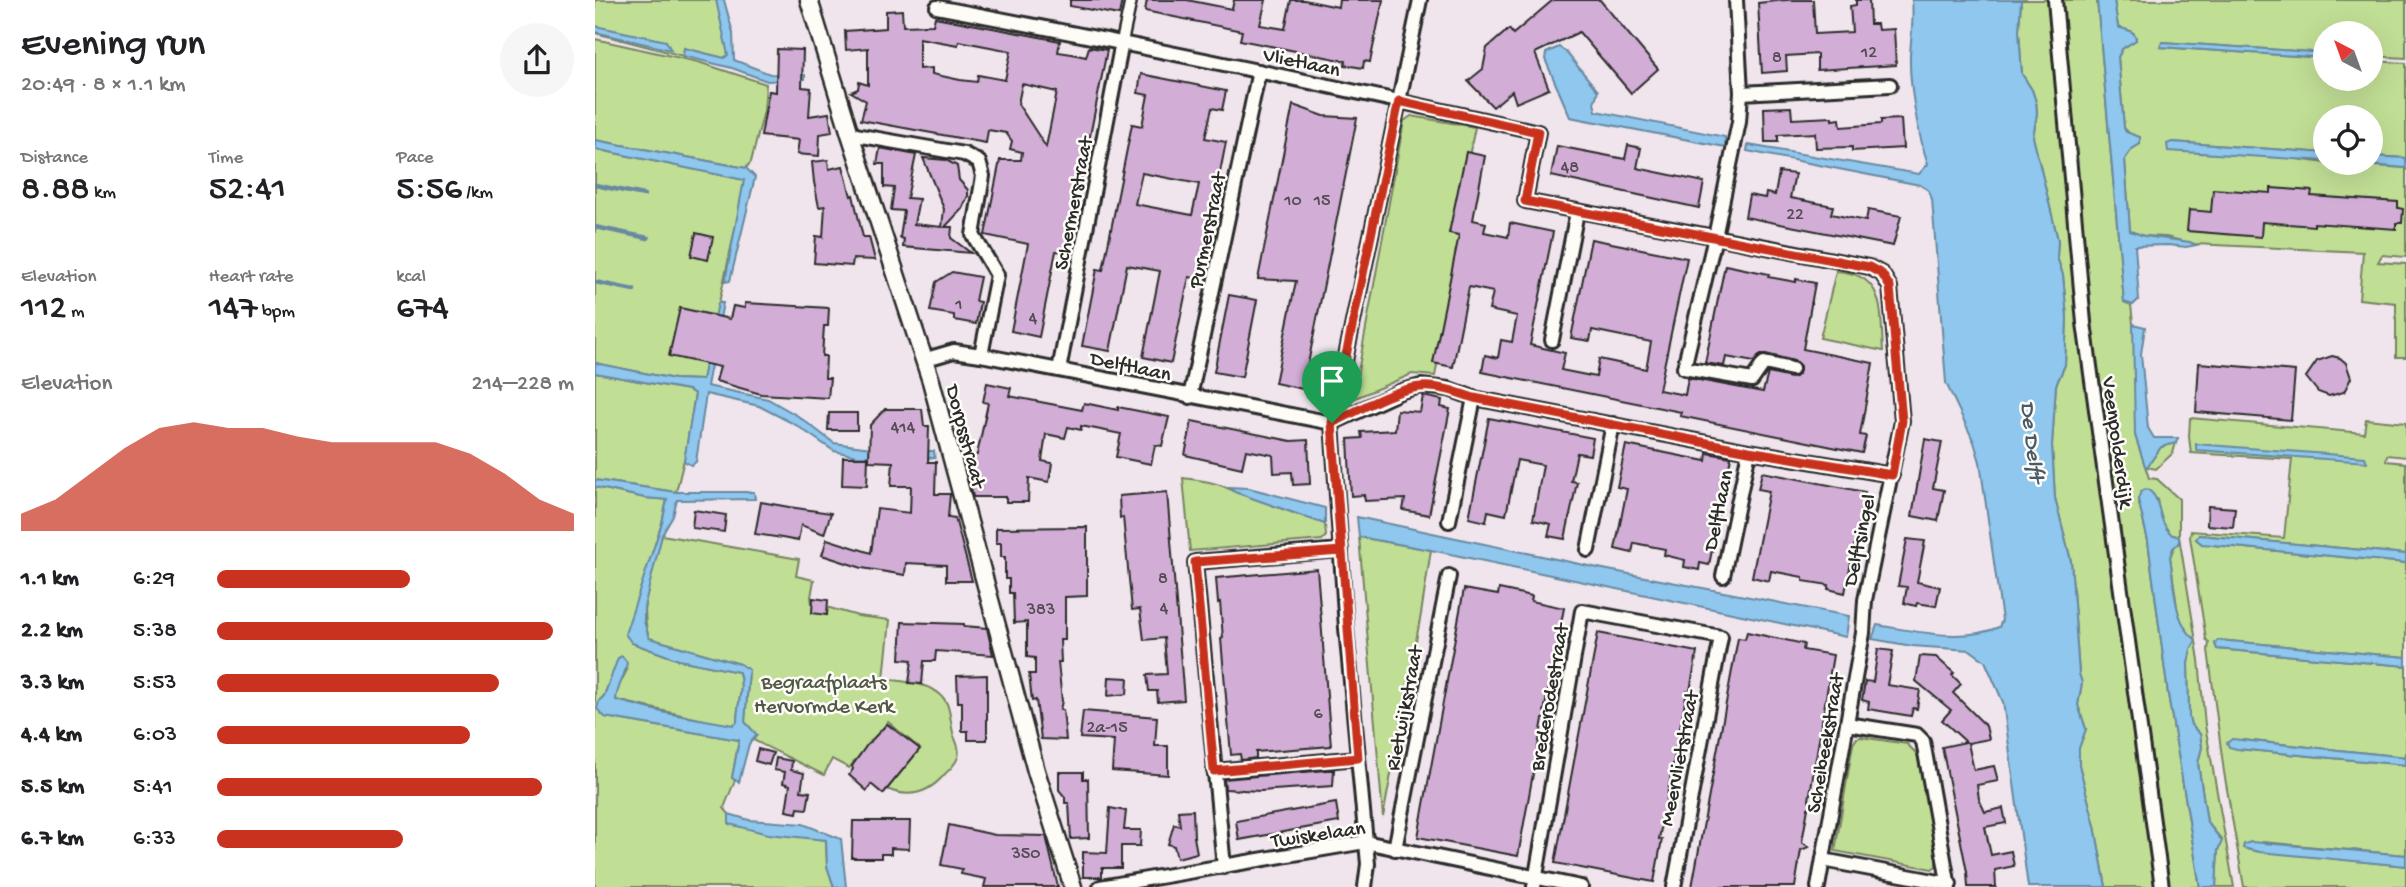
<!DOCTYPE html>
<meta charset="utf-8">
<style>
body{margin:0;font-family:"Gochi Hand",sans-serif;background:#f6f6f6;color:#202124;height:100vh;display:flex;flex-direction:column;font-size:26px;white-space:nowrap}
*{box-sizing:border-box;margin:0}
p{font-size:23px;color:#757577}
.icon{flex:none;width:38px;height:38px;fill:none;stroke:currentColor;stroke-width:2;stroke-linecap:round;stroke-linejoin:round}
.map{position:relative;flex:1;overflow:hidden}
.details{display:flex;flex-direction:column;background:#fff;width:595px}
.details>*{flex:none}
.needle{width:46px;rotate:319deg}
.fabs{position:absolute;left:1718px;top:21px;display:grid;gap:14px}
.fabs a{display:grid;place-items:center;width:70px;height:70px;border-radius:50%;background:#fff;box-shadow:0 7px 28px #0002;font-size:35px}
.pin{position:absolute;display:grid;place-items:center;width:60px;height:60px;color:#fff;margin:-72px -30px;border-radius:50% 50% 50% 0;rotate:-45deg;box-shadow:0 0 7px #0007}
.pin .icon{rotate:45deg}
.round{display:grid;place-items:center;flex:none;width:74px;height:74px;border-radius:37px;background:#f6f6f6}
.head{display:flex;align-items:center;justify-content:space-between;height:119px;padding:0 21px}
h1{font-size:38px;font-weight:600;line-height:52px}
.stats{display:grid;grid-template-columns:repeat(3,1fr);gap:10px;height:119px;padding:7px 21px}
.stats div{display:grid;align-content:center}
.stats b{font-size:35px;font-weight:600}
.stats small{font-size:19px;font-weight:400}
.stats p{font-size:19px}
.chart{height:196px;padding:14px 21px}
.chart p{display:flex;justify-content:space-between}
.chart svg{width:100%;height:126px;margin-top:7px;fill:#c8321e;opacity:.7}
ul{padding:0 21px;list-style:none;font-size:23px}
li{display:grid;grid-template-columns:112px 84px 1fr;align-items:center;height:52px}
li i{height:18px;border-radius:9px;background:#c8321e}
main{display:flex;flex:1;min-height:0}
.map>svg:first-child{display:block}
.green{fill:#c1de95;stroke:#768460;stroke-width:2}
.water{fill:#8fc7ee;stroke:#6789a0;stroke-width:2}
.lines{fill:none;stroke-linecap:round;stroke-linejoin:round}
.stream{stroke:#6789a0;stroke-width:4.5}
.building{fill:#d2aed7;stroke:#2b2b2b;stroke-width:2;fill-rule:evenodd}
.pedestrian-casing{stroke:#2b2b2b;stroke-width:15}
.minor-casing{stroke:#2b2b2b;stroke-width:18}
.tertiary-casing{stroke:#2b2b2b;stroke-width:21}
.pedestrian{stroke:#fdfcf7;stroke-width:10}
.minor{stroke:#fdfcf7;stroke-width:12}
.tertiary{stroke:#fdfcf7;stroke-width:16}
.route-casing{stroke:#fff;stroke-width:14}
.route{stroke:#c8321e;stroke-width:9}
.labels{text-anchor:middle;stroke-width:5;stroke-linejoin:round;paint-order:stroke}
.number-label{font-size:18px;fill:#554c56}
.street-label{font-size:21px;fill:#2b2b2b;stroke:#fdfcf7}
.park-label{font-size:21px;fill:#505846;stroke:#fdfcf7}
.water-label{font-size:23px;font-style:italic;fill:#495a66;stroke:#fdfcf7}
</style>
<main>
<section class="details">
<div class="head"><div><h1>Evening run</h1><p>20:49 · 8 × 1.1 km</p></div><a class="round"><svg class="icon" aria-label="share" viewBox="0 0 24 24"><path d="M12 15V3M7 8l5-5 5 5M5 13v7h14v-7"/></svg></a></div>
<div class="stats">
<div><p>Distance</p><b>8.88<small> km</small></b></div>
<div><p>Time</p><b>52:41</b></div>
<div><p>Pace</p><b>5:56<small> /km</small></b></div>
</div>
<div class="stats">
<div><p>Elevation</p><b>112<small> m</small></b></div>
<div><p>Heart rate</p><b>147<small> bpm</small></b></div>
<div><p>kcal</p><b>674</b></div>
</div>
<div class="chart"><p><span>Elevation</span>214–228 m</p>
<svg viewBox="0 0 160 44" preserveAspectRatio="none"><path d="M0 44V38L10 33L20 24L30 15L40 8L50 6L60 8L70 8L80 11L90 13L100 13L110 13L120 13L130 17L140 24L150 33L160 38V44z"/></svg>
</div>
<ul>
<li><b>1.1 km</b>6:29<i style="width:54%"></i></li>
<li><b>2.2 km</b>5:38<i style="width:94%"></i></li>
<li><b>3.3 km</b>5:53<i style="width:79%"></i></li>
<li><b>4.4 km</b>6:03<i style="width:71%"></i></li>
<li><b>5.5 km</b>5:41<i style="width:91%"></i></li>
<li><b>6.7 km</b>6:33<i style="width:52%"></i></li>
</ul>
</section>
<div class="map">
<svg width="1811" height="887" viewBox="0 0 1811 887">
<rect width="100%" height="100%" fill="#f0e5ed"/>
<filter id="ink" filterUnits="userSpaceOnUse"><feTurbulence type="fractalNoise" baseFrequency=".0143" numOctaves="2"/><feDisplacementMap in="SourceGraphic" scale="14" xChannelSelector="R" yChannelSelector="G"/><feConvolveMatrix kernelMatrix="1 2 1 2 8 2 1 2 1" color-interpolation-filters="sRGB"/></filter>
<g filter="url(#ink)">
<g class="green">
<polygon points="0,0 128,0 133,55 129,58 89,48 88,56 0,33"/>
<polygon points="1426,0 1454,0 1478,275 1510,520 1563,887 1511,887 1500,826 1484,765 1484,748 1491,729 1483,705 1487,683 1484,674 1476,561 1460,498 1457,445 1461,385 1470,365 1472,318 1468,275 1462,257 1463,240 1438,137 1442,113 1441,102 1437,90 1427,74 1424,31"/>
<path d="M1467 0H1502L1529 302 1536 305 1540 341V435L1554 478 1562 479 1584 499V536L1604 660 1610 725 1639 887H1621L1623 850 1627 840 1612 822 1603 763 1607 747 1605 734 1596 725 1594 717 1593 663 1596 649 1583 614 1575 557 1584 536 1577 535C1566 525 1564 514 1562 499H1543L1553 541 1573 694 1605 887H1573L1508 423 1487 228Z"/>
<path d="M1519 0H1811V58L1776 56V33H1731V53L1568 42 1566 47 1731 58V79H1776V61L1811 63V158L1776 156V117H1731V153L1577 142 1731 163 1811 168V257L1787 255 1783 262 1811 264V357H1801V303L1764 299 1768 252 1599 244 1571 237 1549 236 1535 231 1530 159 1537 149 1545 144 1529 128 1523 57 1527 49 1541 40C1541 30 1531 30 1523 27Z"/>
<polygon points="0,39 103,62 171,84 169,111 156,162 151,168 0,140"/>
<polygon points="816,116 880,127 858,234 867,236 840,376 817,374 758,399 809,121"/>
<path d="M0 149 150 180C137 248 121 314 107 380L79 379 0 363Z"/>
<path d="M1241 271C1292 274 1285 312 1288 351L1225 338Z"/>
<polygon points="0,373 93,390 100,394 90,456 81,492 0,480"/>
<polygon points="1595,418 1769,433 1771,419 1811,423 1811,457 1792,455 1791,461 1811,463 1811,554 1604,535 1601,539 1607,544 1811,563 1811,657 1623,640 1620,644 1622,649 1811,666 1811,757 1648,740 1642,749 1811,765 1811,855 1667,842 1655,850 1811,866 1811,887 1649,887 1629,772 1613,650 1614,643 1611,639 1595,537 1596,531 1689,538 1697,459 1596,453 1594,437"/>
<polygon points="1581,443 1578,453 1561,469 1552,467 1566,447"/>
<path d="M588 478C605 480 624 482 640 492L730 524 731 536 727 540 595 551Z"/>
<path d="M0 487 50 498 72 499 67 523 31 634 37 643 84 660 144 672C149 689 142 704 142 722L138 725 126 724 21 700V691L32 670 17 674 9 696 4 701 11 717 144 740 137 778 140 780 129 808 134 814V824L231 840 232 866 239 887H0Z"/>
<path d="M67 535 204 559 201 576 219 580 216 597 217 603 263 616 295 620 289 679C304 681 323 682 337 689 359 700 353 718 359 736 362 744 365 749 363 757 361 764 355 769 350 774 334 793 315 799 292 789L325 749 293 722 254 768 237 759 229 775 158 740 162 735 150 722 154 670 145 664 54 638C43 603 58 570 67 535Z"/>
<polygon points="764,537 836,550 826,614 788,817"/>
<polygon points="1266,737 1312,744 1322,754 1341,848 1341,866 1337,869 1240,851 1258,744 1262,738"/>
</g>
<g class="water">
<polygon points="121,0 129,0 138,33 139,60 175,74 210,75 210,79 172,81 137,68 88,56 89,48 129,58 133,55"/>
<path d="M1317 0H1426L1424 31 1427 74 1437 90 1441 102 1442 113 1438 137 1463 240 1462 257 1468 275 1472 318 1470 365 1461 385 1457 445 1460 498 1476 561 1484 674 1487 683 1483 705 1491 729 1484 748V765L1500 826 1511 887H1433L1408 702 1390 661 1375 650 1317 646 1277 639 1282 625C1320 631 1367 643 1404 627L1407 620 1385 462 1379 442 1351 383 1337 199 1333 190 1325 185 1152 151 1153 145 1324 174 1333 164C1323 134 1314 86 1315 55 1316 36 1319 19 1317 0Z"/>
<path d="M1502 0H1519L1523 27C1531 30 1541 30 1541 40L1527 49 1523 57 1529 128 1531 132 1545 137V144L1537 149 1530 159 1535 231 1549 236 1595 242 1601 245 1591 247 1573 245 1540 246 1544 299 1538 305 1529 302Z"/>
<polygon points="0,26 71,41 76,50 0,32"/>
<polygon points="1567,42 1731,53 1731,58 1565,47"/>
<polygon points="964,47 971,52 1003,91 999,103 1001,111 1130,137 1130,147 975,117 950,59 951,53"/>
<polygon points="0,140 151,168 160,177 135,281 130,282 149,180 0,149"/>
<polygon points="1577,142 1731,153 1731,161 1573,151 1572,144"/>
<polygon points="1776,156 1811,158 1811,168 1749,163 1776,163"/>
<polygon points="123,303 128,303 112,386 173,399 203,416 239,443 299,451 339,451 340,458 262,456 239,451 201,425 164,406 111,394 101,462 96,465 89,461 100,394 93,390 0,373 0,363 79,379 107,380"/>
<polygon points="1538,324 1550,327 1546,354 1553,428 1559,438 1583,438 1581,443 1566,447 1552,467 1550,466 1540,435"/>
<polygon points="1601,444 1770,457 1772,462 1601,450"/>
<path d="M0 480 81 492H159L160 499 82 500 78 516 67 535 49 607V621L54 638 145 664 154 670 150 722 162 735 154 744 144 782 137 778 144 740 10 717 2 709 4 701 9 696 23 658 27 656 32 662C31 675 22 686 21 700L71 713 138 725 142 722C142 704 149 689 144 672L84 660 37 643 30 634 67 523 72 500 50 498 0 487Z"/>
<polygon points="633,487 654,488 730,508 730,524 640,492"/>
<path d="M1551 489C1568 496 1560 519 1577 535L1584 536V543L1578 548 1575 557C1580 585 1577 621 1601 640L1596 649 1593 663 1594 717 1596 725 1605 734 1607 747 1603 763 1612 822 1627 841 1623 850 1621 887H1605L1573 694 1553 541 1543 499 1546 491Z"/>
<polygon points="762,517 1008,569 1254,616 1251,637 836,550 764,537"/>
<polygon points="1604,535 1811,554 1811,563 1607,544 1601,539"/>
<polygon points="1623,640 1811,657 1811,666 1622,649 1620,643"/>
<polygon points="1637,739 1811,757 1811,765 1642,749 1634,747 1632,743"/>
<polygon points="134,814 154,820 208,824 246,839 251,887 239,887 232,866 231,840 173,834 134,824"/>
<polygon points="1656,842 1811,855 1811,866 1664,852 1648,848 1649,844"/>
</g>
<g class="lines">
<g class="stream">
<polyline points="0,185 49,195"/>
<polyline points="0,227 53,238"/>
<polyline points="0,282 39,290"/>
</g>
</g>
<g class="building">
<polygon points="475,0 527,0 524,15 475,6"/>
<polygon points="552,0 592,0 637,9 639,0 671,0 665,25 690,29 696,0 709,0 743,7 744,0 788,0 775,62 769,61 768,68 750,65 751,61 645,40 647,31 550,11"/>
<polygon points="958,0 1005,0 1063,69 1036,93 984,32 940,53 954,89 921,103 917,91 898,107 873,81 888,69 892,48 914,29 918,34"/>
<polygon points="1191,0 1218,0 1220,34 1257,32 1255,6 1261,5 1261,0 1274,0 1275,24 1282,24 1283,30 1299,29 1301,65 1222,70 1222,54 1191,56 1192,71 1167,73 1163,3"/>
<path d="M307 10 308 26 338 25 340 17 465 41 463 52 477 54 491 57 494 47 512 50 472 252 461 251 444 337 416 331 433 244 390 235 405 160H426L427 152 415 149 417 141 411 133 393 130 391 143 266 120 271 101 256 92 263 89 264 82 273 85V48L251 50 250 31 291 28V11ZM324 38 363 45 364 41 416 51 410 80 383 75 382 82 365 80 337 74V68L324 69ZM427 84 462 92 451 147 423 104Z"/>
<polygon points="182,49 208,50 207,87 216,88 214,116 234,113 237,132 225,134 224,156 202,154 204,140 166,136 174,91 181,92"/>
<path d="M546 74 631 91 627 110 617 108 610 138 631 142 604 279 594 277 576 363 548 357 565 271 532 265 515 351 487 346 502 269 508 270 537 124 547 126 553 95 543 93ZM547 173 604 184 597 215 540 204Z"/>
<polygon points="698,105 729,116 762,118 708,389 680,383 701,281 663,279"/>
<polygon points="1196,107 1197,119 1237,117 1237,120 1245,119 1246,127 1286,124 1286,120 1306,119 1308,148 1257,151 1257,147 1221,148 1220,133 1183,135 1183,142 1170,142 1169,108"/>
<polygon points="1033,145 1046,148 1042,168 1109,182 1104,208 956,176 962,146 1030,159"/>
<polygon points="285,148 321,155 312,198 324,199 319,224 347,227 349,209 328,158 351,160 362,166 364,180 373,190 373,196 367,209 350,227 357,227 356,238 376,253 308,247 309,239 305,238 309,211 296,210 299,188 289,187 289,164 282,164"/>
<polygon points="871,152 890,156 878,220 891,223 889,232 913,237 915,223 958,232 935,345 970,353 966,370 1001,377 1004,359 1051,369 1056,342 997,330 995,341 976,338 996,239 1092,258 1064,390 1090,395 1093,378 1168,392 1173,373 1196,378 1200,377 1205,371 1205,366 1199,361 1171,354 1165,355 1159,362 1131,357 1129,366 1110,363 1130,265 1174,274 1173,277 1201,282 1201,279 1220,283 1208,349 1278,363 1265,435 1271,436 1267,453 1085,416 1086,412 887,372 890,355 903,358 906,340 917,342 922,316 894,310 898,292 874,287 858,367 838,363 864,235 854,233"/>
<polygon points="233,160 234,169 248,166 256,196 258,195 268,237 274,237 280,260 258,259 257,266 219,263 221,236 228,237 230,206 224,207 219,182 217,162"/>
<polygon points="1184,172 1200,174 1195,198 1238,206 1236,214 1271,221 1273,210 1306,216 1298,246 1150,217 1154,195 1170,198 1171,193 1180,195"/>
<polygon points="1676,188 1717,191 1716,196 1803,202 1803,208 1808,209 1807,223 1801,223 1801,229 1719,223 1719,226 1667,222 1666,237 1592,231 1594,210 1616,212 1618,189 1676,193"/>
<polygon points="101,233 118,237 113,260 96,256"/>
<polygon points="357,272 385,277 380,301 385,302 381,324 359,320 359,315 335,311 341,282"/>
<polygon points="634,295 662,300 647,377 619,372"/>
<polygon points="150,303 234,308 233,326 229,326 227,356 231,356 230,378 235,378 233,398 166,394 121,381 125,367 74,356 85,308 135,319 138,306 150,308"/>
<polygon points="1737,356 1745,358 1751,363 1756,378 1749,392 1734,396 1723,392 1711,377 1722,361"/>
<polygon points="1604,363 1700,371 1696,420 1601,412"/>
<polygon points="392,383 416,388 414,396 487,410 489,403 523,410 523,407 574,417 567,446 560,445 556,464 521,457 526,434 486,426 486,430 473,427 470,438 451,434 447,461 457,463 454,482 434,478 433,502 411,502 411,497 378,497 370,458 382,455 393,403 388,402"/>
<polygon points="828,396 847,400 846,407 855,409 834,515 808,510 810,499 770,501 769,495 756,496 753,439 767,438 766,432 800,430 802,410 825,412"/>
<polygon points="290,409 327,409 329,426 334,426 333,462 341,462 340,494 355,494 353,517 360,518 377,581 351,581 351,565 311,563 310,575 267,568 227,555 232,539 276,553 282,509 315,513 316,486 296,486 298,462 274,461 275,425"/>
<polygon points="234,413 262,413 262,430 233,430"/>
<polygon points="894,418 998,438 995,455 982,453 976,481 982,482 970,539 953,536 956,524 938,520 948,465 922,460 911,515 893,511 891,522 874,518"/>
<polygon points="597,421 696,441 713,440 715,484 698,485 697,472 679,473 678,455 651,450 647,468 590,455"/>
<polygon points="1330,439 1347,442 1338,488 1349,490 1343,521 1317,516"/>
<polygon points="1031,445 1111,461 1112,453 1136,457 1114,565 1105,563 1104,570 1089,567 1090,560 1069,555 1070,549 1039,543 1037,553 1020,549 1032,489 1022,487"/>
<polygon points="248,457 273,457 272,486 247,485"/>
<polygon points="1167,472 1270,492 1250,593 1233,589 1234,585 1208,581 1208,577 1176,571 1174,581 1157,577 1174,491 1163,489"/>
<polygon points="572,492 589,700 563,702 562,691 554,691 552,675 572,674 569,638 549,640 545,609 537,610 528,517 525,518 524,496"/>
<polygon points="166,502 194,507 236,513 229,534 206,525 203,541 187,538 160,534"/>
<polygon points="1613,506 1640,508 1638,527 1612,525"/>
<polygon points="99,510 131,515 129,532 97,528"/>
<polygon points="492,527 492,596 470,597 470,640 465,640 466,662 463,662 467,701 465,710 468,710 471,740 446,739 441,700 437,701 434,674 440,674 440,658 432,657 432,622 419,623 418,593 414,593 414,579 410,579 410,557 406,557 406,543 401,543 401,528"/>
<polygon points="1312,539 1330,541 1322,582 1345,587 1341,606 1322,603 1321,606 1309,603 1312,587 1303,586"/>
<polygon points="722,569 736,746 661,752 661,758 646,760 645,754 636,755 626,639 628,638 625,602 623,603 621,578"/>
<polygon points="869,589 903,595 904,589 937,596 936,601 969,608 949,712 955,717 948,719 923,856 823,837"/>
<polygon points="218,598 233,600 232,615 217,613"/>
<polygon points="307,622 369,624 369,626 392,628 398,655 341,651 340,661 329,661 327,684 314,683 317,660 305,659"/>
<polygon points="1152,632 1209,644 1208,650 1238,655 1214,800 1219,805 1213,808 1207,842 1214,847 1206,850 1200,887 1097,887 1143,638 1150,639"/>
<polygon points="1003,633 1102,652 1095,691 1092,691 1079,759 1064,839 1067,839 1059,882 960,863"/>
<polygon points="1283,649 1298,651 1292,685 1325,690 1322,709 1318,708 1316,716 1273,709 1274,702 1267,700 1270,681 1278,682"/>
<polygon points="1325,656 1341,657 1359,673 1357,675 1366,684 1358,693 1391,726 1394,739 1373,743 1376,757 1379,770 1399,766 1403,781 1382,785 1384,799 1390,812 1408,808 1411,823 1390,827 1396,855 1416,851 1419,866 1400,870 1401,887 1373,887 1372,872 1347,747 1371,742 1347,720 1356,710 1321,681"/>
<polygon points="392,675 392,740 373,740 373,731 367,731 367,702 363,702 362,676"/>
<polygon points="514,677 533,678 532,694 513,696"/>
<polygon points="488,711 562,717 560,746 573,746 573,775 517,771 519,740 485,738"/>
<polygon points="292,724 325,749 288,794 276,784 272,791 254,775 258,769 257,766 272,745"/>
<polygon points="163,749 178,753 174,765 160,761"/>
<polygon points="181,758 197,761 196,770 209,773 206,791 215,792 212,809 203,808 202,813 191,811 195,785 188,783 190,772 179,770"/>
<polygon points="732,770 739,770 738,786 665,791 630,789 629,779"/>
<polygon points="464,772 488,772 488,779 493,779 494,838 476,839 474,803 470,803 470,797 464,790"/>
<polygon points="741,803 744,822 644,840 641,821"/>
<polygon points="515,808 531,811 529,830 546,830 545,846 526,846 526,868 507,868 507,877 488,877 488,852 512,853"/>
<polygon points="598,810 599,837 602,853 582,858 579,846 573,844 579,824 585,826 583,811"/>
<polygon points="258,821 315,821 314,849 296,848 296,854 286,854 286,858 257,858"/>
<polygon points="354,825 400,835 451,836 463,887 389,887 391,879 366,874 367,869 346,865"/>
</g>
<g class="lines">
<g class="pedestrian-casing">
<polyline id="pedestrian" points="527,42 536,0"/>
</g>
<g class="minor-casing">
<g id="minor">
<polyline points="1141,0 1146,93 1144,122 1120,237 1274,267 1287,274 1295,287 1307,421 1270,600 1268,633 1223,887"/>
<polyline points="1460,0 1489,323 1567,887"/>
<path d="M342 7C543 45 743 87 943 132L930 201 1120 237 1089 368 1157 380 1169 363 1197 369"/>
<polyline points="1146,93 1295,85"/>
<polyline points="255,134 369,154 384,162 388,176 378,235 402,275 386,355"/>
<polyline points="957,340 982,212"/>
<polyline points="328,360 359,351 386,355 737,423 807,391 826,386 854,389 879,398 1154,451 1297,475"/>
<polyline points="464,370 527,42"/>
<polyline points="595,397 664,71"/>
<polyline points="854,521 879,398"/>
<polyline points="993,550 1018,424"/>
<polyline points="1128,576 1154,451"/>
<polyline points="1252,724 1322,735 1328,741 1354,887"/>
<polyline points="619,771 763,758"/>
<polyline points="800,849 854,576"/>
<polyline points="1228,860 1355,884"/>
<polyline points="629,867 600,562 746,550"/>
<polyline points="505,887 770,842 986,887"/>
<polyline points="770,887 773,864 751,628 737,423 825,0"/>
<polyline points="939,887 987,611 1126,637 1079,887"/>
</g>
</g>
<g class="tertiary-casing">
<polyline id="tertiary" points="214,0 255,134 336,381 441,771 478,887"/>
</g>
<use href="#pedestrian" class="pedestrian"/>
<use href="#minor" class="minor"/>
<use href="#tertiary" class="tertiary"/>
</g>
</g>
<g class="lines" filter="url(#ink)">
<g class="route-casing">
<path id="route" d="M737 423 746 551 600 562 619 771 763 758 737 423C761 412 799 389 825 387 843 385 862 392 879 398L1154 451 1297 475 1307 421 1295 287 1287 274 1274 267 930 201 943 132 804 101 737 423"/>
</g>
<use href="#route" class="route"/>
</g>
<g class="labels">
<g class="number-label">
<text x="1274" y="57">12</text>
<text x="1182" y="62">8</text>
<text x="975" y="172">48</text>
<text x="698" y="205">10</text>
<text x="727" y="205">15</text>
<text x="1200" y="219">22</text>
<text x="364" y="309">1</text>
<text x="438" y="323">4</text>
<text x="308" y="432">414</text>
<text x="568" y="583">8</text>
<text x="569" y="613">4</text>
<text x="446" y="614">383</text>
<text x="723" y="718">6</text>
<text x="512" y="732">2a-15</text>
<text x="431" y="858">350</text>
</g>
<g class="street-label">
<text transform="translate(707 61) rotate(12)" y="7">Vlietlaan</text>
<text transform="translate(477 203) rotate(-79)" y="7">Schermerstraat</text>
<text transform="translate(611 230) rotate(-78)" y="7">Purmerstraat</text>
<text transform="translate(536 365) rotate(12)" y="7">Delftlaan</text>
<text transform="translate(372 436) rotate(75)" y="7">Dorpsstraat</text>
<text transform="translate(1524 442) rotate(82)" y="7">Veenpolderdijk</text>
<text transform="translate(1122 510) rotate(-78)" y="7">Delftlaan</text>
<text transform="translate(1263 540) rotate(-78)" y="7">Delftsingel</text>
<text transform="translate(953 697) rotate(-80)" y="7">Brederodestraat</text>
<text transform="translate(808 708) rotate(-79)" y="7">Rietwijkstraat</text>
<text transform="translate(1229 743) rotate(-80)" y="7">Scheibeekstraat</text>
<text transform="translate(1083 758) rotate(-79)" y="7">Meervlietstraat</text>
<text transform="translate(723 833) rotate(-8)" y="7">Twiskelaan</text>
</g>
<g class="park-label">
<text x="229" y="688">Begraafplaats<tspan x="229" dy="24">Hervormde Kerk</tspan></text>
</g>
<g class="water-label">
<text transform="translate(1439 441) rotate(83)" y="8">De Delft</text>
</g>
</g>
</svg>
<div class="fabs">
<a><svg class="needle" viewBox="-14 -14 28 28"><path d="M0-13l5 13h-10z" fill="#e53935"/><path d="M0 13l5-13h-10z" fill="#757577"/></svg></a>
<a><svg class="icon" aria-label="locate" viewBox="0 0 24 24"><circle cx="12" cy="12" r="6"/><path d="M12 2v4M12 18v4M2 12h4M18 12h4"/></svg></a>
</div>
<div class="pin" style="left:737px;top:423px;background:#1e9e55"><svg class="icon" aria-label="arrive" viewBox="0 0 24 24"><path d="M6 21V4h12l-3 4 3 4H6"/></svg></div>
</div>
</main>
